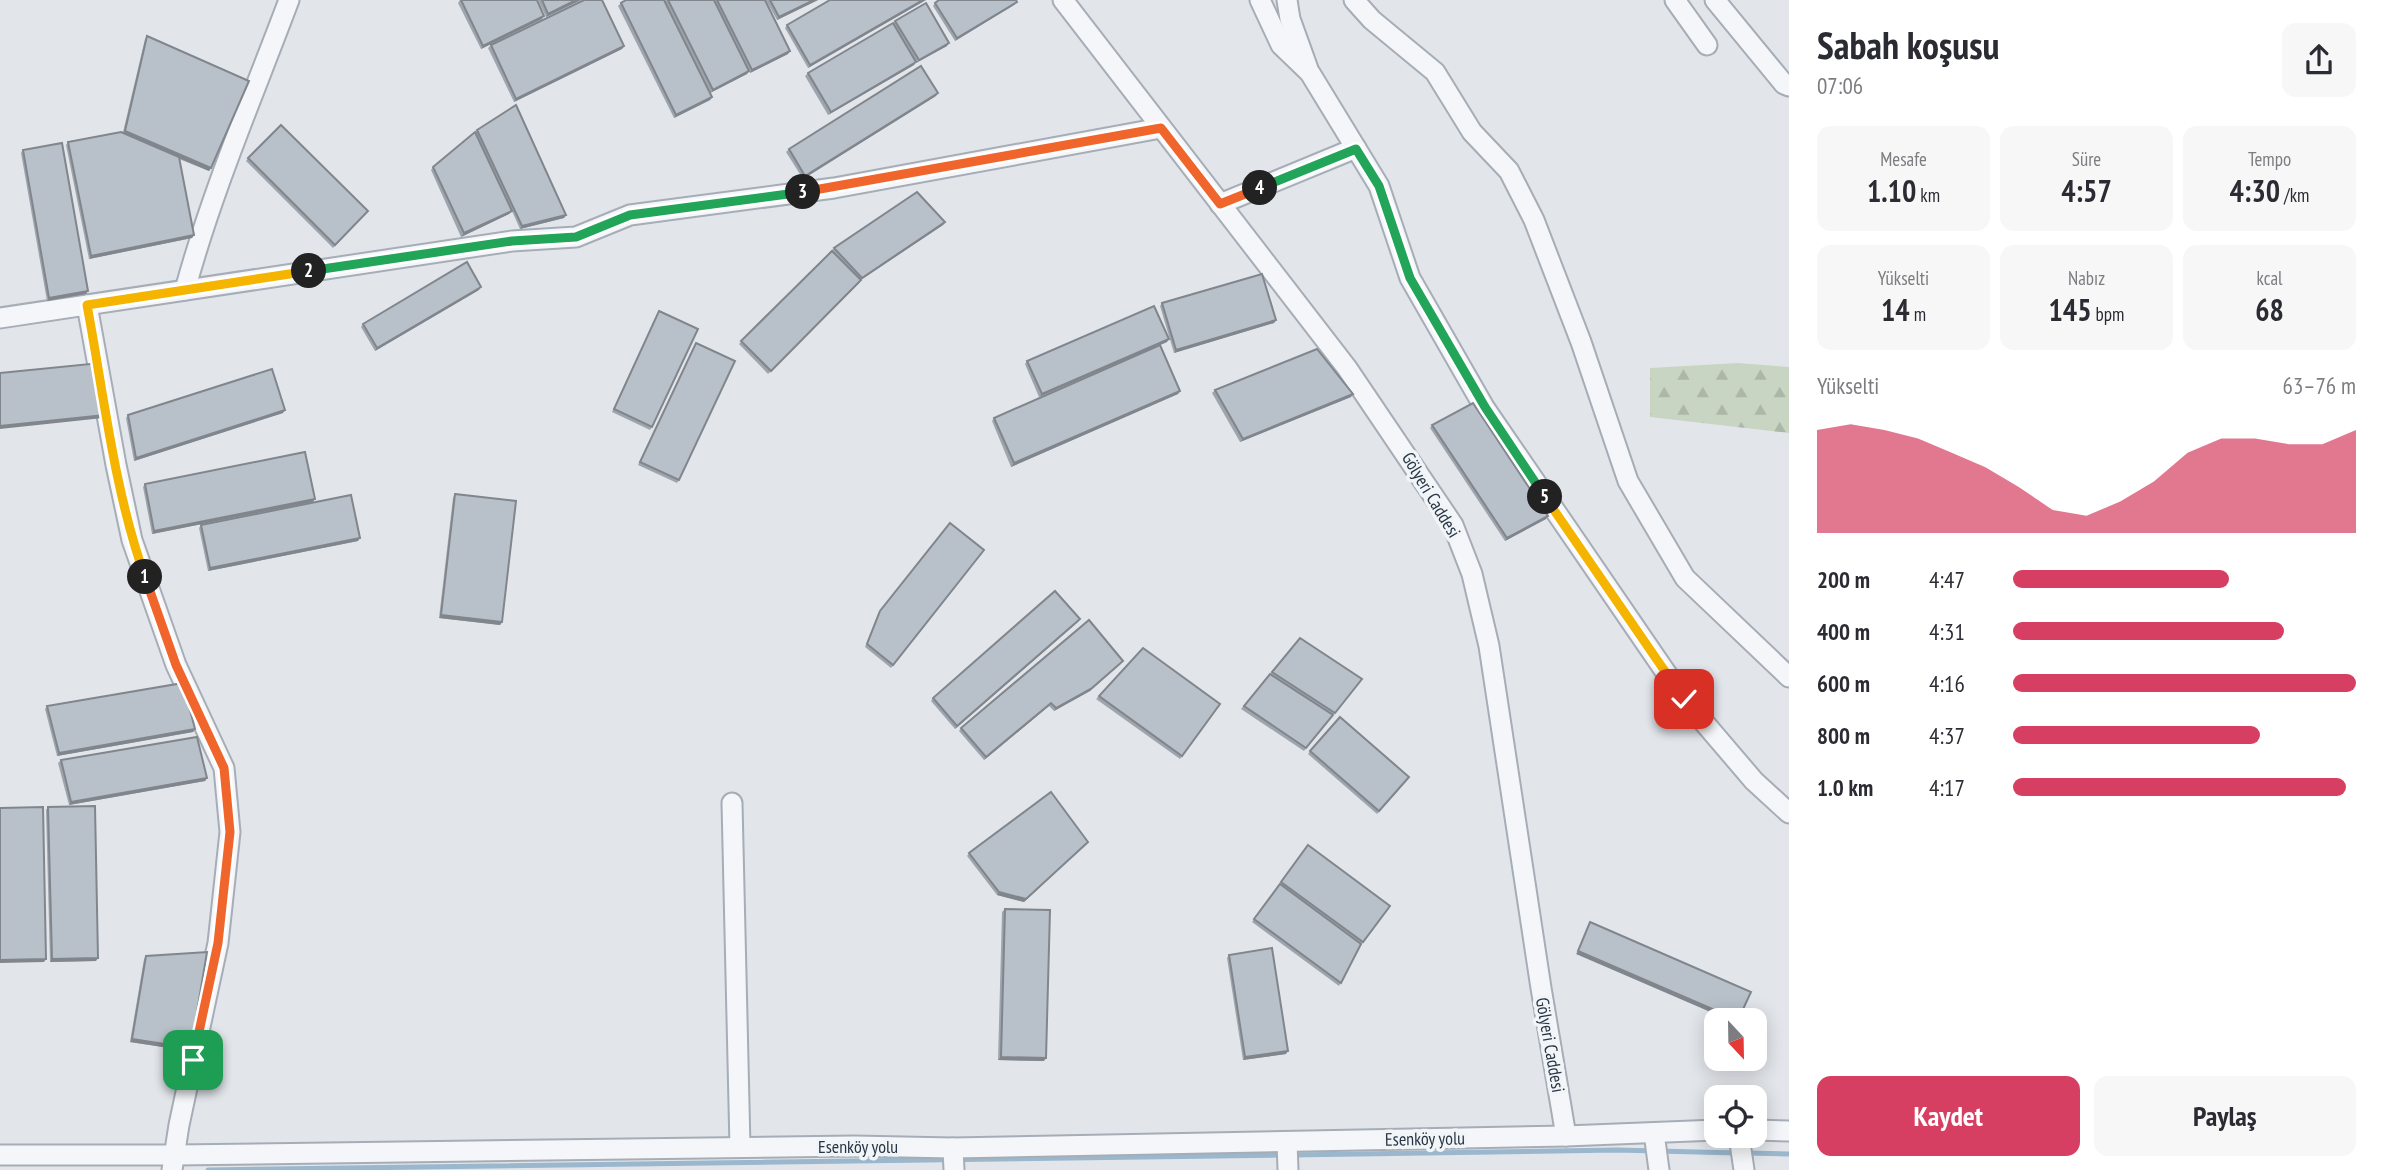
<!DOCTYPE html>
<html lang="tr">
<meta charset="utf-8">
<style>
body{margin:0;font-family:"PT Sans Narrow",sans-serif;background:#f7f7f7;color:#2b2b33;height:100vh;display:flex;flex-direction:column;font-size:26px;white-space:nowrap}
*{box-sizing:border-box;margin:0}
p{font-size:23px;color:#7c7c81}
.icon{flex:none;width:38px;height:38px;fill:none;stroke:currentColor;stroke-width:2;stroke-linecap:round;stroke-linejoin:round}
.map{position:relative;flex:1;overflow:hidden}
.drawer{display:flex;flex-direction:column;background:#fff;width:595px}
.drawer>*{flex:none}
.needle{width:46px;rotate:158deg}
.buttons{position:absolute;left:1704px;top:1008px;display:grid;gap:14px}
.buttons a{display:grid;place-items:center;width:63px;height:63px;border-radius:14px;background:#fff;box-shadow:0 4px 18px #0003;font-size:35px}
.pin{position:absolute;display:grid;place-items:center;width:60px;height:60px;color:#fff;margin:-30px;border-radius:14px;box-shadow:0 4px 10px #0006}
.km{position:absolute;width:35px;height:35px;margin:-18px;border-radius:50%;background:#222;color:#fff;font-size:19px;line-height:35px;text-align:center}
.round{display:grid;place-items:center;flex:none;width:74px;height:74px;border-radius:14px;background:#f7f7f7}
.overview{display:flex;align-items:center;justify-content:space-between;height:119px;padding:0 28px}
h1{font-size:38px;font-weight:600;line-height:52px}
.figures{display:grid;grid-template-columns:repeat(3,1fr);gap:10px;height:119px;padding:7px 28px}
.figures div{display:grid;align-content:center;border-radius:14px;background:#f7f7f7;text-align:center}
.figures b{font-size:30px;font-weight:600}
.figures small{font-size:19px;font-weight:400}
.figures p{font-size:19px}
.chart{height:196px;padding:14px 28px}
.chart p{display:flex;justify-content:space-between}
.chart svg{width:100%;height:126px;margin-top:7px;fill:#d73f62;opacity:.7}
.primary-button{display:flex;gap:14px;margin-top:auto;padding:14px 28px}
.primary-button a{flex:1;height:80px;border-radius:14px;background:#d73f62;color:#fff;font-size:28px;font-weight:600;line-height:80px;text-align:center}
.primary-button a+a{background:#f7f7f7;color:#2b2b33}
ul{padding:0 28px;list-style:none;font-size:23px}
li{display:grid;grid-template-columns:112px 84px 1fr;align-items:center;height:52px}
li i{height:18px;border-radius:9px;background:#d73f62}
main{display:flex;flex:1;min-height:0}
.map>svg:first-child{display:block}
.forest{fill:url(#forest-firs)}
.lines{fill:none;stroke-linecap:round;stroke-linejoin:round}
.stream{stroke:#9ab7cd;stroke-width:5}
.minor-casing{stroke:#a6adb6;stroke-width:23}
.minor{stroke:#f5f6f9;stroke-width:19}
.wall{fill:#9ea5ad}
.shaded-wall{fill:#81868d}
.building{fill:#b8c0c9;stroke:#81868d;stroke-width:2}
.split-1-casing{stroke:#fff;stroke-width:14}
.split-2-casing{stroke:#fff;stroke-width:14}
.split-3-casing{stroke:#fff;stroke-width:14}
.split-4-casing{stroke:#fff;stroke-width:14}
.split-5-casing{stroke:#fff;stroke-width:14}
.split-6-casing{stroke:#fff;stroke-width:14}
.split-1{stroke:#f0652b;stroke-width:9}
.split-2{stroke:#f5b400;stroke-width:9}
.split-3{stroke:#22a559;stroke-width:9}
.split-4{stroke:#f0652b;stroke-width:9}
.split-5{stroke:#22a559;stroke-width:9}
.split-6{stroke:#f5b400;stroke-width:9}
.labels{text-anchor:middle;stroke-width:7;stroke-linejoin:round;paint-order:stroke}
.street-label{font-size:18px;fill:#283544;stroke:#f1f5f8}
</style>
<main>
<div class="map">
<svg width="1789" height="1170" viewBox="0 0 1789 1170">
<defs>
<pattern id="forest-firs" width="22" height="20" patternUnits="userSpaceOnUse" patternTransform="scale(1.75)"><rect width="22" height="20" fill="#c8d5c2"/><path d="M5 1l3.5 6h-7zM16 11l3.5 6h-7z" fill="#acb7a8"/></pattern>
</defs>
<rect width="100%" height="100%" fill="#e2e6eb"/>
<polygon class="forest" points="1738,363 1789,367 1789,433 1650,417 1650,368"/>
<g class="lines">
<g class="stream">
<polyline points="1747,1153 1789,1154"/>
<polyline points="1292,1155 1617,1150 1737,1153"/>
<polyline points="208,1170 1282,1155"/>
</g>
<g class="minor-casing">
<g id="minor">
<polyline points="1063,0 1347,368 1453,525 1472,574 1489,646 1541,988 1566,1136"/>
<polyline points="1260,0 1281,45 1310,73 1379,186 1410,278 1484,407 1684,699 1754,781 1789,813"/>
<polyline points="1287,0 1290,19 1308,69"/>
<polyline points="1354,0 1372,20 1435,72 1472,132 1509,171 1534,220 1581,342 1628,481 1685,578 1789,677"/>
<polyline points="1675,0 1707,45"/>
<polyline points="1715,0 1784,84 1789,86"/>
<polyline points="1220,204 1356,148"/>
<path d="M185 290C212 191 253 96 289 0"/>
<polyline points="87,305 116,465 132,540 176,665 224,768 230,832 218,943 179,1125 172,1170"/>
<polyline points="0,318 512,241 576,237 630,215 834,188 1161,128"/>
<polyline points="732,803 740,1147"/>
<polyline points="1755,1130 1789,1131"/>
<polyline points="1654,1133 1659,1170"/>
<polyline points="1739,1136 1744,1170"/>
<polyline points="1287,1142 1288,1170"/>
<polyline points="953,1148 954,1170"/>
<polyline points="0,1155 175,1155 854,1146 953,1148 1566,1136 1717,1130"/>
</g>
</g>
<use href="#minor" class="minor"/>
</g>
<g class="wall">
<polygon points="460,0 542,19 481,49 458,3"/>
<polygon points="538,0 581,0 546,17"/>
<polygon points="664,0 765,0 788,54 750,73 749,71 747,74 710,93"/>
<polygon points="766,0 818,0 777,20"/>
<polygon points="926,0 808,68 785,28 787,25"/>
<polygon points="1017,2 1014,5 955,41 933,6 935,3"/>
<polygon points="621,3 712,97 710,100 674,118 618,6"/>
<polygon points="895,21 947,46 916,63 910,52 916,62 914,65 828,115 805,76 808,73 893,24"/>
<polygon points="147,36 211,168 209,171 179,159 194,235 192,238 89,259 66,145 68,142 123,132 145,39"/>
<polygon points="491,45 624,46 622,49 514,102 488,48"/>
<polygon points="936,96 803,179 786,152 789,149"/>
<polygon points="477,130 566,215 564,218 520,229 512,211 509,214 461,237 431,170 433,167 475,133"/>
<polygon points="23,150 88,291 86,294 47,301 21,153"/>
<polygon points="248,158 366,214 333,248 246,161"/>
<polygon points="945,222 943,225 861,280 859,283 768,374 739,344 834,248"/>
<polygon points="479,290 375,351 361,327 363,324"/>
<polygon points="1162,303 1276,320 1274,323 1174,353 1160,306"/>
<polygon points="659,311 652,427 650,430 612,412"/>
<polygon points="1167,342 1039,397 1025,364 1027,361"/>
<polygon points="696,343 679,480 677,483 638,465"/>
<polygon points="1215,390 1351,397 1240,442 1212,393"/>
<polygon points="1180,391 1178,394 1011,467 992,421 994,418"/>
<polygon points="283,413 134,461 126,418 128,415"/>
<polygon points="1432,425 1546,519 1505,541 1430,428"/>
<polygon points="145,484 313,502 152,534 143,487"/>
<polygon points="455,494 502,622 500,625 439,618 453,498"/>
<polygon points="950,523 984,550 891,668 865,647 878,614"/>
<polygon points="201,525 358,541 208,571 199,528"/>
<polygon points="1080,619 955,729 931,701 933,698"/>
<polygon points="1300,638 1362,679 1304,751 1241,709"/>
<polygon points="1121,664 1090,691 1054,711 1049,706 984,760 959,731 961,728"/>
<polygon points="1099,696 1220,704 1180,759 1096,699"/>
<polygon points="47,706 195,729 193,732 57,756 45,709"/>
<polygon points="1310,751 1407,780 1377,814 1308,754"/>
<polygon points="61,760 207,778 205,781 69,805 58,763"/>
<polygon points="48,807 96,961 50,962 46,810"/>
<polygon points="1088,842 1024,902 997,895 967,856 969,853"/>
<polygon points="1308,845 1390,906 1361,945 1339,986 1252,922"/>
<polygon points="1005,909 1044,1061 998,1060 1002,912"/>
<polygon points="1229,955 1286,1054 1243,1060 1227,958"/>
<polygon points="146,956 191,1048 189,1051 130,1042 144,959"/>
</g>
<g class="shaded-wall">
<polygon points="576,0 581,0 546,17 548,14"/>
<polygon points="814,0 818,0 777,20 779,17"/>
<polygon points="923,0 926,0 808,68 810,65"/>
<polygon points="1017,2 1014,5 955,41 957,38"/>
<polygon points="544,16 542,19 481,49 483,46"/>
<polygon points="949,43 947,46 916,63 919,60"/>
<polygon points="624,46 622,49 514,102 516,99"/>
<polygon points="790,51 788,54 750,73 752,70"/>
<polygon points="916,62 914,65 828,115 831,112"/>
<polygon points="749,71 747,74 710,93 713,90"/>
<polygon points="938,93 936,96 803,179 805,176"/>
<polygon points="712,97 710,100 674,118 676,115"/>
<polygon points="125,131 211,168 209,171 123,134"/>
<polygon points="512,211 509,214 461,237 464,233"/>
<polygon points="566,215 564,218 520,229 522,226"/>
<polygon points="945,222 943,225 859,281 862,278"/>
<polygon points="194,235 192,238 89,259 91,256"/>
<polygon points="861,280 859,283 768,374 771,371"/>
<polygon points="481,287 479,290 375,351 377,348"/>
<polygon points="88,291 86,294 47,301 49,298"/>
<polygon points="1276,320 1274,323 1174,353 1176,350"/>
<polygon points="1169,339 1167,342 1039,397 1042,394"/>
<polygon points="1180,391 1178,394 1011,467 1014,463"/>
<polygon points="1353,394 1351,397 1240,442 1243,439"/>
<polygon points="285,410 283,413 134,461 136,458"/>
<polygon points="105,415 103,418 0,429 0,426"/>
<polygon points="315,499 313,502 152,534 154,531"/>
<polygon points="1548,516 1546,519 1505,541 1507,538"/>
<polygon points="360,538 358,541 208,571 210,568"/>
<polygon points="441,615 502,622 500,625 439,618"/>
<polygon points="1080,619 1078,622 955,729 957,726"/>
<polygon points="1123,661 1090,691 1054,711 1056,708"/>
<polygon points="1051,703 1049,706 984,760 986,757"/>
<polygon points="195,729 193,732 57,756 59,753"/>
<polygon points="207,778 205,781 69,805 71,802"/>
<polygon points="1088,842 1024,902 997,895 999,892"/>
<polygon points="1578,951 1738,1020 1729,1020 1576,954"/>
<polygon points="98,958 96,961 50,962 52,959"/>
<polygon points="46,959 44,962 0,963 0,960"/>
<polygon points="132,1039 191,1048 189,1051 130,1042"/>
<polygon points="1288,1051 1286,1054 1243,1060 1245,1057"/>
<polygon points="1001,1057 1046,1058 1044,1061 998,1060"/>
</g>
<g class="building">
<polygon points="461,0 537,0 544,16 483,46"/>
<polygon points="542,0 576,0 548,14"/>
<polygon points="584,0 602,0 624,46 516,99 491,45"/>
<polygon points="626,0 664,0 712,97 676,115 621,3"/>
<polygon points="668,0 714,0 749,71 713,90"/>
<polygon points="717,0 765,0 790,51 752,70"/>
<polygon points="770,0 814,0 779,17"/>
<polygon points="830,0 923,0 810,65 787,25"/>
<polygon points="939,0 1016,0 1017,2 957,38 935,3"/>
<polygon points="926,3 949,43 919,60 895,21"/>
<polygon points="893,23 916,62 831,112 808,73"/>
<polygon points="147,36 249,81 211,168 125,131"/>
<polygon points="921,66 938,93 805,176 789,149"/>
<polygon points="516,105 566,215 522,226 477,130"/>
<polygon points="281,125 368,211 335,245 248,158"/>
<polygon points="121,132 179,157 194,235 91,256 68,142"/>
<polygon points="475,132 512,211 464,233 433,167"/>
<polygon points="62,143 88,291 49,298 23,150"/>
<polygon points="917,192 945,222 862,278 834,248"/>
<polygon points="832,251 861,280 771,371 741,341"/>
<polygon points="467,262 481,287 377,348 363,324"/>
<polygon points="1262,274 1276,320 1176,350 1162,303"/>
<polygon points="1154,306 1169,339 1042,394 1027,361"/>
<polygon points="659,311 698,329 652,427 614,409"/>
<polygon points="696,343 735,361 679,480 640,462"/>
<polygon points="1160,345 1180,391 1014,463 994,418"/>
<polygon points="1317,349 1353,394 1243,439 1215,390"/>
<polygon points="100,363 105,415 0,426 0,373"/>
<polygon points="272,369 285,410 136,458 128,415"/>
<polygon points="1473,403 1548,516 1507,538 1432,425"/>
<polygon points="305,452 315,499 154,531 145,484"/>
<polygon points="455,494 516,501 502,622 441,615"/>
<polygon points="351,495 360,538 210,568 201,525"/>
<polygon points="950,523 984,550 893,665 867,644 880,611"/>
<polygon points="1055,591 1080,619 957,726 933,698"/>
<polygon points="1089,620 1123,661 1092,688 1056,708 1051,703 986,757 961,728"/>
<polygon points="1300,638 1362,679 1335,713 1272,672"/>
<polygon points="1143,648 1220,704 1182,756 1099,696"/>
<polygon points="1270,674 1333,715 1306,748 1244,706"/>
<polygon points="183,683 195,729 59,753 47,706"/>
<polygon points="1340,717 1409,777 1379,811 1310,751"/>
<polygon points="197,737 207,778 71,802 61,760"/>
<polygon points="1051,792 1088,842 1026,899 999,892 969,853"/>
<polygon points="95,806 98,958 52,959 48,807"/>
<polygon points="43,807 46,959 0,960 0,808"/>
<polygon points="1308,845 1390,906 1363,942 1281,882"/>
<polygon points="1280,884 1361,944 1341,983 1254,919"/>
<polygon points="1005,909 1050,910 1046,1058 1001,1057"/>
<polygon points="1590,922 1751,992 1738,1020 1578,951"/>
<polygon points="1272,948 1288,1051 1245,1057 1229,955"/>
<polygon points="207,952 191,1048 132,1039 146,956"/>
</g>
<g class="lines">
<g class="split-1-casing">
<polyline id="split-1" points="145,577 176,665 224,768 230,832 218,943 193,1060"/>
</g>
<g class="split-2-casing">
<path id="split-2" d="M145 577C114 490 104 395 87 305L309 271"/>
</g>
<g class="split-3-casing">
<polyline id="split-3" points="309,271 512,241 576,237 630,215 803,192"/>
</g>
<g class="split-4-casing">
<polyline id="split-4" points="803,192 1161,128 1220,204 1260,188"/>
</g>
<g class="split-5-casing">
<polyline id="split-5" points="1260,188 1356,149 1379,186 1410,278 1485,407 1545,497"/>
</g>
<g class="split-6-casing">
<polyline id="split-6" points="1545,497 1684,699"/>
</g>
<use href="#split-1" class="split-1"/>
<use href="#split-2" class="split-2"/>
<use href="#split-3" class="split-3"/>
<use href="#split-4" class="split-4"/>
<use href="#split-5" class="split-5"/>
<use href="#split-6" class="split-6"/>
</g>
<g class="labels">
<g class="street-label">
<text transform="translate(1431 495) rotate(59)" y="6">Gölyeri Caddesi</text>
<text transform="translate(1550 1045) rotate(80)" y="6">Gölyeri Caddesi</text>
<text transform="translate(1425 1139) rotate(-1)" y="6">Esenköy yolu</text>
<text x="858" y="1153">Esenköy yolu</text>
</g>
</g>
</svg>
<div class="buttons">
<a><svg class="needle" viewBox="-14 -14 28 28"><path d="M0-13l5 13h-10z" fill="#e53935"/><path d="M0 13l5-13h-10z" fill="#7c7c81"/></svg></a>
<a><svg class="icon" aria-label="locate" viewBox="0 0 24 24"><circle cx="12" cy="12" r="6"/><path d="M12 2v4M12 18v4M2 12h4M18 12h4"/></svg></a>
</div>
<div class="pin" style="left:193px;top:1060px;background:#1e9e55"><svg class="icon" aria-label="arrive" viewBox="0 0 24 24"><path d="M6 21V4h12l-3 4 3 4H6"/></svg></div>
<div class="pin" style="left:1684px;top:699px;background:#d93025"><svg class="icon" aria-label="check" viewBox="0 0 24 24"><path d="M5 12l5 5 9-10"/></svg></div>
<b class="km" style="left:145px;top:577px">1</b>
<b class="km" style="left:309px;top:271px">2</b>
<b class="km" style="left:803px;top:192px">3</b>
<b class="km" style="left:1260px;top:188px">4</b>
<b class="km" style="left:1545px;top:497px">5</b>
</div>
<section class="drawer">
<div class="overview"><div><h1>Sabah koşusu</h1><p>07:06</p></div><a class="round"><svg class="icon" aria-label="share" viewBox="0 0 24 24"><path d="M12 15V3M7 8l5-5 5 5M5 13v7h14v-7"/></svg></a></div>
<div class="figures">
<div><p>Mesafe</p><b>1.10<small> km</small></b></div>
<div><p>Süre</p><b>4:57</b></div>
<div><p>Tempo</p><b>4:30<small> /km</small></b></div>
</div>
<div class="figures">
<div><p>Yükselti</p><b>14<small> m</small></b></div>
<div><p>Nabız</p><b>145<small> bpm</small></b></div>
<div><p>kcal</p><b>68</b></div>
</div>
<div class="chart"><p><span>Yükselti</span>63–76 m</p>
<svg viewBox="0 0 160 44" preserveAspectRatio="none"><path d="M0 44V8L10 6L20 8L30 11L40 16L50 21L60 28L70 36L80 38L90 33L100 26L110 16L120 11L130 11L140 13L150 13L160 8V44z"/></svg>
</div>
<ul>
<li><b>200 m</b>4:47<i style="width:63%"></i></li>
<li><b>400 m</b>4:31<i style="width:79%"></i></li>
<li><b>600 m</b>4:16<i style="width:100%"></i></li>
<li><b>800 m</b>4:37<i style="width:72%"></i></li>
<li><b>1.0 km</b>4:17<i style="width:97%"></i></li>
</ul>
<div class="primary-button"><a>Kaydet</a><a>Paylaş</a></div>
</section>
</main>
